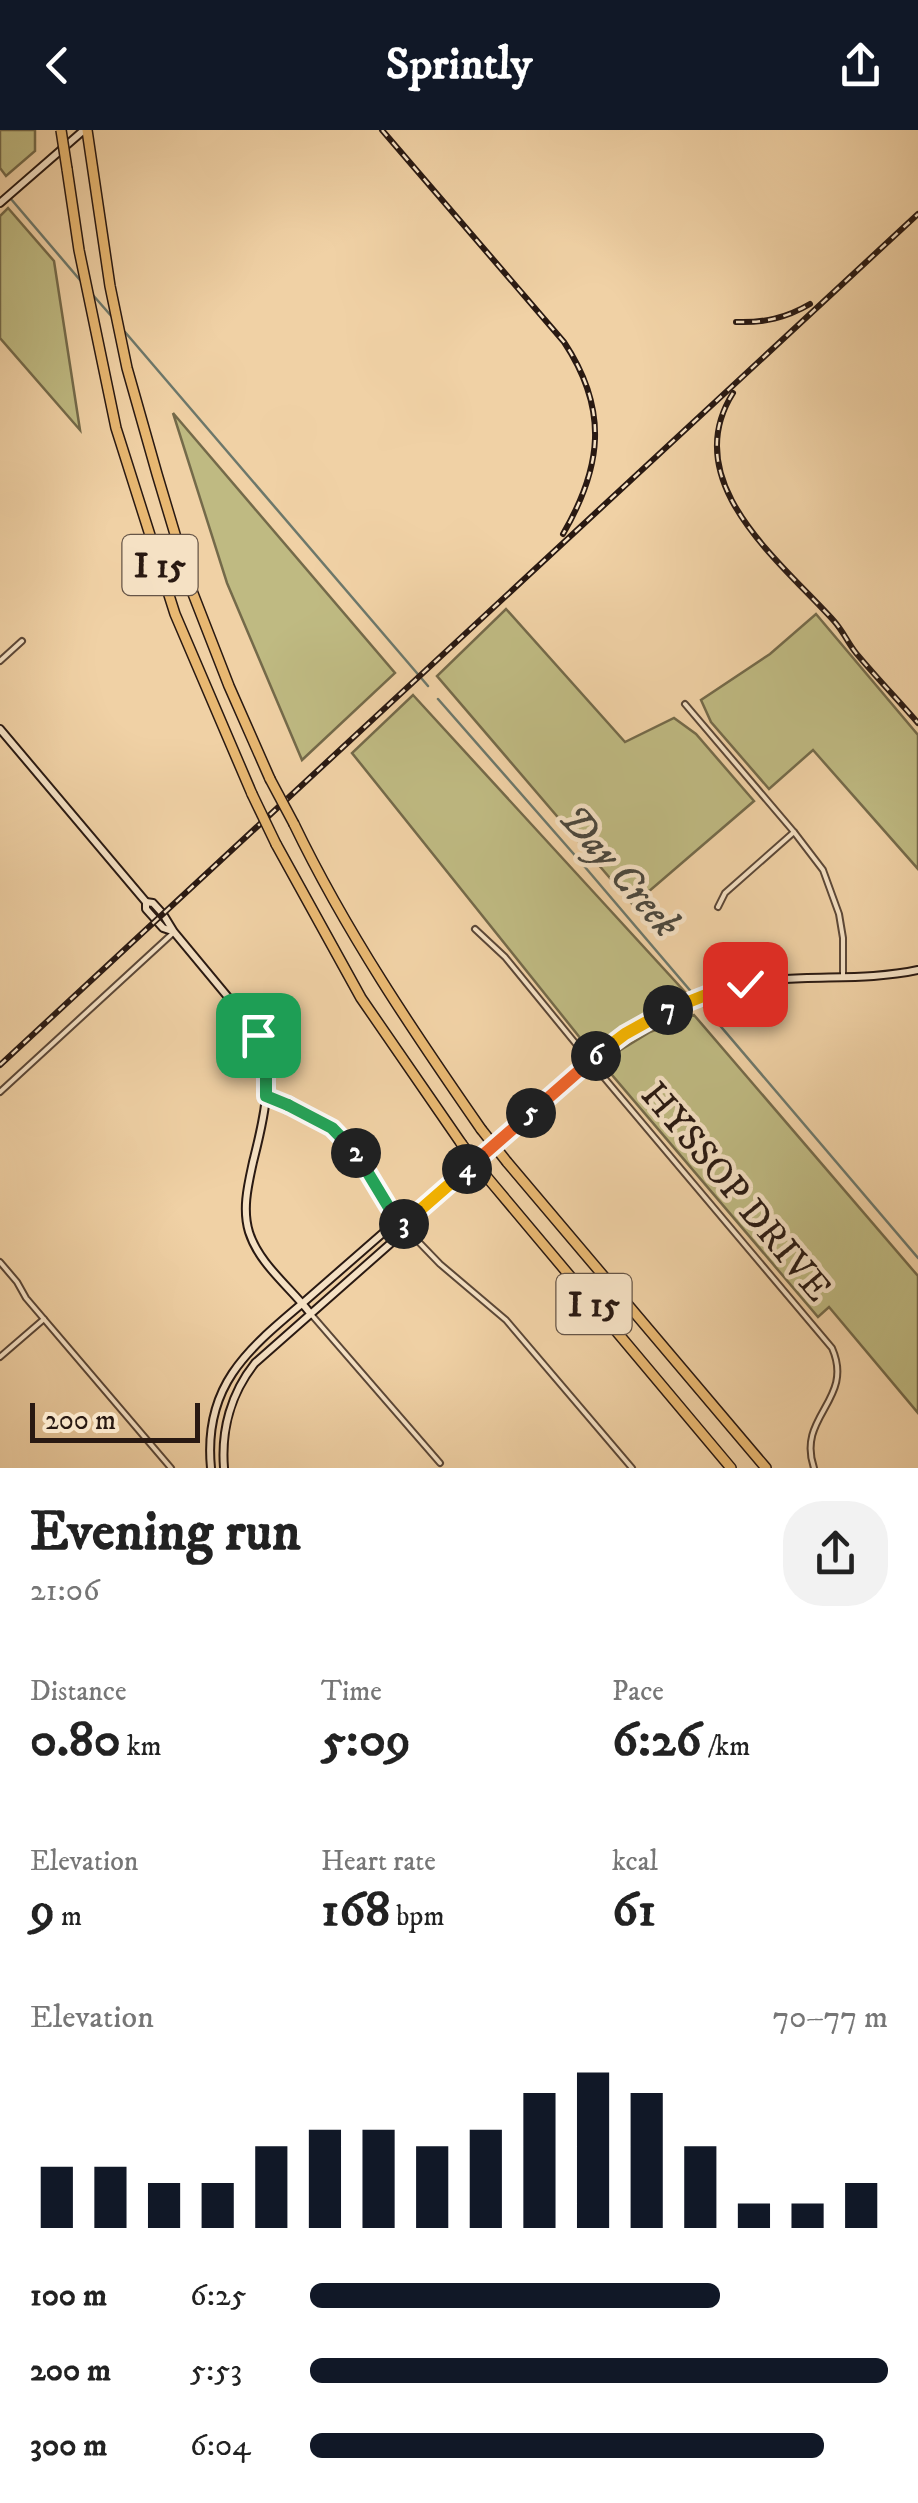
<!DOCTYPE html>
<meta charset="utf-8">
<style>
body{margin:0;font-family:"IM FELL DW Pica",serif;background:#f2f2f2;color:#222;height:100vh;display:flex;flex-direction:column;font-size:38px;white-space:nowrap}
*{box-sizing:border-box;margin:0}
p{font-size:32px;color:#767676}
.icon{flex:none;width:55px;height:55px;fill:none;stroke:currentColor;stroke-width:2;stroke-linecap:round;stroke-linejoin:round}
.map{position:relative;height:1338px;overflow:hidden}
.panel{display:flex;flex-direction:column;background:#fff;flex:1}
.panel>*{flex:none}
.scale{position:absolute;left:30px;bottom:25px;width:170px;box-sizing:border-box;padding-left:10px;border:5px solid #291912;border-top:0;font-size:28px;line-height:35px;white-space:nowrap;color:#291912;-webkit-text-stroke:8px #f5e1c4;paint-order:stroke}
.pin{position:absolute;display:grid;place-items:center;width:85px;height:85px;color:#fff;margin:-42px;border-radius:20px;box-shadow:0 5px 15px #0006}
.km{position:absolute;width:50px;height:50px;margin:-25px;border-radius:50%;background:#222;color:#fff;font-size:28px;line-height:50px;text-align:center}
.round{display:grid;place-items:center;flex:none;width:105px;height:105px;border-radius:40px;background:#f2f2f2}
.headline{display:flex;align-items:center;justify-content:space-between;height:170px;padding:0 30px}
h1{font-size:55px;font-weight:800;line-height:75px}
.stats{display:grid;grid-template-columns:repeat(3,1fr);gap:15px;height:170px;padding:10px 30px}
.stats div{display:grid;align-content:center}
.stats b{font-size:50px;font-weight:800}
.stats small{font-size:28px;font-weight:400}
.stats p{font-size:28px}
.chart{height:280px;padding:20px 30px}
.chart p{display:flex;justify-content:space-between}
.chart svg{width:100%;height:180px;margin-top:10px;stroke:#111827;stroke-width:6}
ul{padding:0 30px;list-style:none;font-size:32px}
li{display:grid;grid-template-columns:160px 120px 1fr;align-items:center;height:75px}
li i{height:25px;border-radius:12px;background:#111827}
header{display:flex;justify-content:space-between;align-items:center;height:130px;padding:0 30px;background:#111827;color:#fff;font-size:45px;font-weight:800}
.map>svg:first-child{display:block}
.green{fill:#bfba82;stroke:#746a4a;stroke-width:2.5}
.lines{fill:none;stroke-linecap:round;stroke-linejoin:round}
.stream{stroke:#6d786b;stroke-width:2.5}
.street-casing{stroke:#5b4737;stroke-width:8}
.secondary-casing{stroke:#291912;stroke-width:10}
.highway-casing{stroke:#291912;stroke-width:12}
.street{stroke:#f5e1c4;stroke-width:4}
.secondary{stroke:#f5e1c4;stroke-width:6}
.highway{stroke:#e8b872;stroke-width:9}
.rail-casing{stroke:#291912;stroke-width:6}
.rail{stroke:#f5e1c4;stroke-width:2.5;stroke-dasharray:8;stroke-linecap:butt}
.highway-bridge-casing{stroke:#291912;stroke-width:12;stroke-linecap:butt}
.highway-bridge{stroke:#e8b872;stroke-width:9}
.split-1-casing{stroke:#fff;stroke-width:20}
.split-2-casing{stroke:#fff;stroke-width:20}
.split-3-casing{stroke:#fff;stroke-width:20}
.split-4-casing{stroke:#fff;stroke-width:20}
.split-5-casing{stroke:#fff;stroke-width:20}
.split-6-casing{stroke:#fff;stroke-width:20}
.split-7-casing{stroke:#fff;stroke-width:20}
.split-8-casing{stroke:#fff;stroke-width:20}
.split-1{stroke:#22a559;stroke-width:12}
.split-2{stroke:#22a559;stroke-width:12}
.split-3{stroke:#22a559;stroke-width:12}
.split-4{stroke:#f5b400;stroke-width:12}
.split-5{stroke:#f0652b;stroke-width:12}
.split-6{stroke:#f0652b;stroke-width:12}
.split-7{stroke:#f5b400;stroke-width:12}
.split-8{stroke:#f5b400;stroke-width:12}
.labels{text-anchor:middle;stroke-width:9;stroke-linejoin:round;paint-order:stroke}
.shield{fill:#f5e1c4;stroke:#665547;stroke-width:2.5}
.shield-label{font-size:35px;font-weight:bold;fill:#291912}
.street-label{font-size:38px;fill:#291912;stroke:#f5e1c4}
.water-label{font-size:40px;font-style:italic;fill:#4b483e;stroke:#f5e1c4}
</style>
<header><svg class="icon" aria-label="back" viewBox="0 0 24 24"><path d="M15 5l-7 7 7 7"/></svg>Sprintly<svg class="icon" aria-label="share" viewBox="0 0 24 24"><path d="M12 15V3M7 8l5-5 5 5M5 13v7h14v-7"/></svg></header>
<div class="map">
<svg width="918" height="1338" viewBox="0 0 918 1338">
<rect width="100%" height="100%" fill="#f0d1a5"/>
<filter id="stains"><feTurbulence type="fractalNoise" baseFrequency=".002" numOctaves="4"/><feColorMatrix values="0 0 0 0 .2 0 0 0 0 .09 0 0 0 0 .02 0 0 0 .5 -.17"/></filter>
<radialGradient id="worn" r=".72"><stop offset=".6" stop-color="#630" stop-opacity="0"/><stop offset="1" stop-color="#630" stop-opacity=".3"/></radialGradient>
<g class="green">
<polygon points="0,0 35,0 35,21 6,46 0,38"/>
<polygon points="8,78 54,131 80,300 0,208 0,86"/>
<polygon points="173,283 395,543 302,630 227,453"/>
<polygon points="506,479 625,612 674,588 696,604 754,671 633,775 437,546"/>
<polygon points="816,484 918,605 918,739 813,620 769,659 711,592 701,570 770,524"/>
<polygon points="413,565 685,862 589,919 352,623"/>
<polygon points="694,885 918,1146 918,1283 829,1177 818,1187 601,932 650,902"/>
</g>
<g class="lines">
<g class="stream">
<polyline points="11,69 80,150"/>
<polyline points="92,164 113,188"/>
<polyline points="125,202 428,556"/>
<polyline points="438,569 579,730 918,1128"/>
</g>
<g class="street-casing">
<g id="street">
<polyline points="0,531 22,511"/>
<polyline points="685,574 794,702 823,740 839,784 843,808 843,846"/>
<polyline points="718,777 725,763 794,702"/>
<path d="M475 799 505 827 590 931 832 1218C855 1270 796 1286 814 1338"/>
<polyline points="0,962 173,803"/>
<polyline points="266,966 317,989 341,1005 364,1035 388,1075 413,1106 440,1134 506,1190 632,1338"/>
<polyline points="0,1132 17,1152 26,1168 171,1338"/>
<polyline points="310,1183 440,1333"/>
<polyline points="0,1227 44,1189"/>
</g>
</g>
<g class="secondary-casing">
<g id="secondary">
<polyline points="0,73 84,0"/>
<polyline points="0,599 146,772 146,779 163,798 172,801"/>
<path d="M146 772 153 773 163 784 174 802 252 896C278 938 264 988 253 1032 248 1055 242 1079 249 1102 259 1134 290 1157 310 1183"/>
<path d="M211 1338C203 1256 247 1220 304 1172 333 1147 362 1121 391 1096L405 1095"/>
<path d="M224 1338C221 1300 231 1263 255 1233L399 1106 405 1095C447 1058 488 1021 530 983 593 928 651 875 736 856 795 842 858 853 918 840"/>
</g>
</g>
<g class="highway-casing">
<g id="highway">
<polyline points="87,0 110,156 127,238 157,344 192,461 229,556 270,649"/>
<polyline points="67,39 79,120 116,298 175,484 252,664"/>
<path d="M294 694C346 802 413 901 481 999"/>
<polyline points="276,714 361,868 461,1013"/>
<polyline points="507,1032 766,1338"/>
<polyline points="486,1046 731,1338"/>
</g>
</g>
<use href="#street" class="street"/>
<use href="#secondary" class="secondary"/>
<use href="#highway" class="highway"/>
<g class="rail-casing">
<g id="rail">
<path d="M382 0 564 212C609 280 602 337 563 404"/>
<path d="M736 192C764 193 786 188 810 174"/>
<path d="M733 263C677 352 780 431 834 491 843 501 848 513 856 523 876 547 898 570 918 593"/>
<polyline points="0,935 918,84"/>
</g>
</g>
<use href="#rail" class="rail"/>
<g class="highway-bridge-casing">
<g id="highway-bridge">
<polyline points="61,0 67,39"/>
<polyline points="270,649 294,694"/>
<polyline points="252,664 276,714"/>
<polyline points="481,999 507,1032"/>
<polyline points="461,1013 486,1046"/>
</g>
</g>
<use href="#highway-bridge" class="highway-bridge"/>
</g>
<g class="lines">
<g class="split-1-casing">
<polyline id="split-1" points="258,905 266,928 266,966 288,975"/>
</g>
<g class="split-2-casing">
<polyline id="split-2" points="288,975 332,998 356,1023"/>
</g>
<g class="split-3-casing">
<polyline id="split-3" points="356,1023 388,1076 404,1094"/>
</g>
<g class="split-4-casing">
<polyline id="split-4" points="404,1094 467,1039"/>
</g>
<g class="split-5-casing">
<polyline id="split-5" points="467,1039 531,983"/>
</g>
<g class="split-6-casing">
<polyline id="split-6" points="531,983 596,926"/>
</g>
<g class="split-7-casing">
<polyline id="split-7" points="596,926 625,904 668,880"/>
</g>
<g class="split-8-casing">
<polyline id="split-8" points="668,880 711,863 745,854"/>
</g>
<use href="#split-1" class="split-1"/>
<use href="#split-2" class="split-2"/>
<use href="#split-3" class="split-3"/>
<use href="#split-4" class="split-4"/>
<use href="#split-5" class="split-5"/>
<use href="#split-6" class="split-6"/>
<use href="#split-7" class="split-7"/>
<use href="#split-8" class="split-8"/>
</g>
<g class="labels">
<g class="shield">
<rect x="122.5" y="405" width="75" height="60" rx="8"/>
<rect x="556.5" y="1144" width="75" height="60" rx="8"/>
</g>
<g class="shield-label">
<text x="160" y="447">I 15</text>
<text x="594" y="1186">I 15</text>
</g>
<g class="street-label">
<text transform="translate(737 1061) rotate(50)" y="13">HYSSOP DRIVE</text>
</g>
<g class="water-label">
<text transform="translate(621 740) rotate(49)" y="14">Day Creek</text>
</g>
</g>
<rect width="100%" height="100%" filter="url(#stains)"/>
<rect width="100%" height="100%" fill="url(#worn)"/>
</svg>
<div class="scale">200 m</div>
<div class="pin" style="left:258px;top:905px;background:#1e9e55"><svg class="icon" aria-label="arrive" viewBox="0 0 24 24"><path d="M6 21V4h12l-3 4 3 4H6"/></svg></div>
<div class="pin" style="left:745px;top:854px;background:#d93025"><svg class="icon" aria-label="check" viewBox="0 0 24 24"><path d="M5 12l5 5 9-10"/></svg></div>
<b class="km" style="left:356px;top:1023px">2</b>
<b class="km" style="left:404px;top:1094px">3</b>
<b class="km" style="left:467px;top:1039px">4</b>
<b class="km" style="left:531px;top:983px">5</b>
<b class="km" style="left:596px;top:926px">6</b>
<b class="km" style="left:668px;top:880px">7</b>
</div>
<section class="panel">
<div class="headline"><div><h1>Evening run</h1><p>21:06</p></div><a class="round"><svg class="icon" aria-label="share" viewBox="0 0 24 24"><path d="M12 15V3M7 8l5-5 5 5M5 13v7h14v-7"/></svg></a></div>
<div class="stats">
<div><p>Distance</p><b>0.80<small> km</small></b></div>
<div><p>Time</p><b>5:09</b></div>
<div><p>Pace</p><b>6:26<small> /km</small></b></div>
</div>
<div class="stats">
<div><p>Elevation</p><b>9<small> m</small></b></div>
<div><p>Heart rate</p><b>168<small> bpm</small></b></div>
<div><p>kcal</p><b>61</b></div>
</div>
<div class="chart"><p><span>Elevation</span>70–77 m</p>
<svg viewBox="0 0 160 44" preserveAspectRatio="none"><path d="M5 44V29M15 44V29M25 44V33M35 44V33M45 44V24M55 44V20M65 44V20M75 44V24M85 44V20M95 44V11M105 44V6M115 44V11M125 44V24M135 44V38M145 44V38M155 44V33"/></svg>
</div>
<ul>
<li><b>100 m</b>6:25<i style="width:71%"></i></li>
<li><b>200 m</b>5:53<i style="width:100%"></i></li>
<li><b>300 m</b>6:04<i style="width:89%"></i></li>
</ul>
</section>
